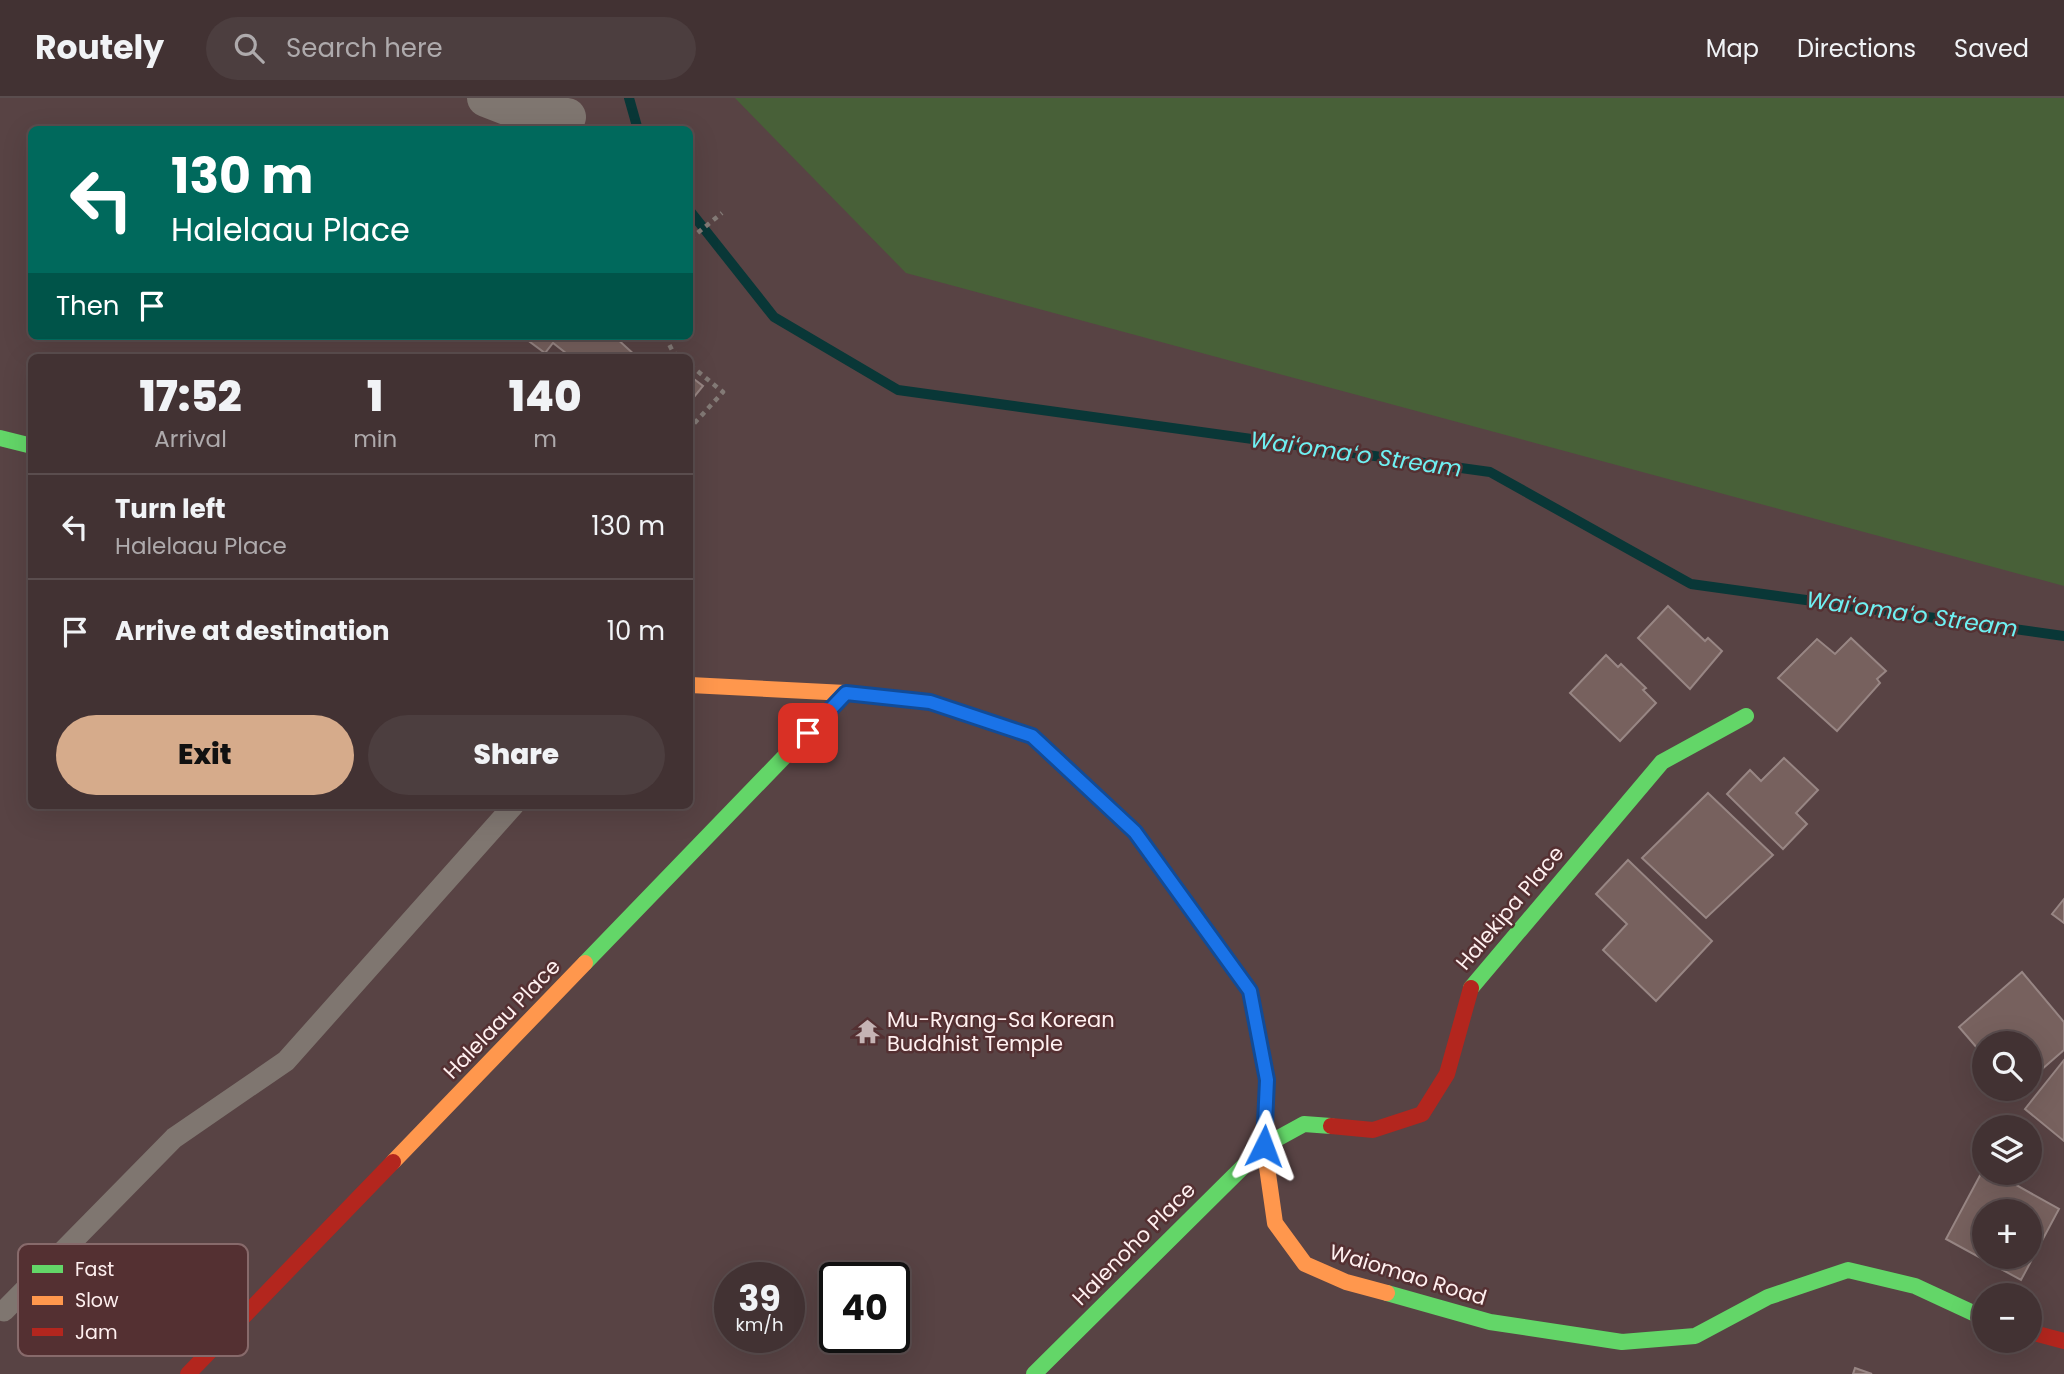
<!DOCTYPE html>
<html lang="en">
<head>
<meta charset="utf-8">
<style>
	body { margin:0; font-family:Poppins,sans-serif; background:#4c3e3f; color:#f1f3f6; height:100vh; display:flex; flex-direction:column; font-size:26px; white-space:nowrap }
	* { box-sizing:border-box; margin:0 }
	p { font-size:23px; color:#aeaaac }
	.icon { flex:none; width:38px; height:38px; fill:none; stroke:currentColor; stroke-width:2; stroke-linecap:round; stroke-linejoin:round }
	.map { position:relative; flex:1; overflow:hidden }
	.side { position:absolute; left:28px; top:256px; width:665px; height:455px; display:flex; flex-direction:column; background:#423233; border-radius:10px; box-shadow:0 7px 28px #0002,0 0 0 2px #5a4d4e }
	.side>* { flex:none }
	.hud { position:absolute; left:28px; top:28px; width:665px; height:214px; border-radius:10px; box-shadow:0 7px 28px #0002,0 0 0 2px #5a4d4e; background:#00695c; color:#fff; overflow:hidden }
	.fabs { position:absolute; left:1972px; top:933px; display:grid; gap:14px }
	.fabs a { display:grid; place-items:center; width:70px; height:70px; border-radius:50%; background:#423233; box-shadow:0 7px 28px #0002,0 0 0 2px #5a4d4e; font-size:35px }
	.speed { position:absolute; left:714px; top:1164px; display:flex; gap:14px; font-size:35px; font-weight:700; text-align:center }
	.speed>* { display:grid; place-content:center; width:91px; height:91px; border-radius:50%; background:#423233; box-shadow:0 7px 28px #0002,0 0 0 2px #5a4d4e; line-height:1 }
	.speed small { font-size:18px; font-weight:400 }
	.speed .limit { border:4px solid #111; border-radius:10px; background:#fff; color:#111 }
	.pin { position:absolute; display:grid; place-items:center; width:60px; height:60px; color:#fff; margin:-30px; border-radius:14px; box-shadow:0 4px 10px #0006 }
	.me { position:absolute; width:77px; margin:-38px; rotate:3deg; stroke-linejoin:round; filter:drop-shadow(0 0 5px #0008) }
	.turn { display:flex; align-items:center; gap:24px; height:147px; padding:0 28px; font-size:32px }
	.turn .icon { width:91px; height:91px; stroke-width:2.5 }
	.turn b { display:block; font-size:49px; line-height:60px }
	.then { display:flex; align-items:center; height:66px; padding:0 28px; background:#0003; gap:14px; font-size:26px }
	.eta { display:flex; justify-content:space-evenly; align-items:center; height:119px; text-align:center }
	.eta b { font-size:42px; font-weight:800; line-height:49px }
	.button { display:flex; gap:14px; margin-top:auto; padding:14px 28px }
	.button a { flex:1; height:80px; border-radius:42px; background:#d6ab8b; color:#111; font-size:28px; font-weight:800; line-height:80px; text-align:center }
	.button a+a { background:#4c3e3f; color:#f1f3f6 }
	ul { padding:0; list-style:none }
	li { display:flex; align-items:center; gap:21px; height:105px; padding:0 28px; border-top:2px solid #5a4d4e }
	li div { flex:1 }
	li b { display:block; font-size:26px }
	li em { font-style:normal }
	header { display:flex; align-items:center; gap:42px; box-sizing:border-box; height:98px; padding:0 35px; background:#423233; border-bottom:2px solid #5a4d4e }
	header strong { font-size:33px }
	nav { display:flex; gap:38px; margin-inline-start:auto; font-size:24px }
	.search { width:490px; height:63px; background:#4c3e3f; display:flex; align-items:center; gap:18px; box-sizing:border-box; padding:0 24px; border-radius:38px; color:#aeaaac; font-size:26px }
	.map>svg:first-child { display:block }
</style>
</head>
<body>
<header>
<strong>Routely</strong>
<div class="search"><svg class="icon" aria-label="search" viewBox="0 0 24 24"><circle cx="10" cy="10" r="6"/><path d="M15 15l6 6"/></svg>Search here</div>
<nav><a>Map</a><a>Directions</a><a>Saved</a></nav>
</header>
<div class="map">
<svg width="2064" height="1276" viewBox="0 0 2064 1276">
	<rect width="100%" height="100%" fill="#584344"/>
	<path fill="#486038" d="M735 0H2064V488L906 175Z"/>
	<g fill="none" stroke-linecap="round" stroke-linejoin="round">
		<path stroke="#093737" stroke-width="10" d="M629 0 638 32
			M690 113 774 219 898 292 1490 374 1691 486 2064 538"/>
	</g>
	<path fill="#77615e" stroke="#988684" stroke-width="2" fill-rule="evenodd" d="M522 238H614L637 259H571L553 245 545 255Z
		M690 278 703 288 690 304Z
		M1668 508 1705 543 1708 540 1722 553 1690 591 1638 540Z
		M1851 540 1886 573 1877 581 1880 585 1837 633 1778 580 1817 541 1835 556Z
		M1606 557 1618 569 1621 566 1646 590 1643 592 1656 605 1620 643 1570 595Z
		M1784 660 1818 692 1796 715 1807 726 1783 751 1727 696 1750 672 1761 683Z
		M1708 695 1773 757 1706 820 1642 760Z
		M1628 762 1712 843 1656 903 1603 852 1627 826 1596 796Z
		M2064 801V825L2052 816Z
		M2022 874 2064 924V952L2041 972 2030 959V945H1984V958L1959 929Z
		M2064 962V1043L2025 1011Z
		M1984 1070V1074H1993L2059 1111 2021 1182 1946 1141ZM1984 1113H2030V1158H1984Z
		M1855 1270 1872 1276H1853Z"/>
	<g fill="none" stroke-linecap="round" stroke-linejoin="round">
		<path stroke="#837a76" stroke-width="4.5" stroke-dasharray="5 5" stroke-linecap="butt" d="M690 141 722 115
			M665 238 673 254 679 259
			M690 267 723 294 690 330"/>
		<path stroke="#7f7670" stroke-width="21" d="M4 1213 174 1040 286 963 514 707"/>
		<path stroke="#7f7670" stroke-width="38" d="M486 0 517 12 567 19"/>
		<path stroke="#63d668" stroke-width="16" d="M0 340 32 348
			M585 865 846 595
			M1471 890 1662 664 1746 618
			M1387 1195 1490 1224 1622 1244 1695 1238 1768 1199 1848 1172 1915 1188 1984 1220
			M1034 1276 1264 1048 1304 1026 1331 1028"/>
		<path stroke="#ff974d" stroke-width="16" d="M690 587 846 595 930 604 981 621
			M1267 985 1264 1048 1275 1125 1305 1166 1346 1184 1387 1195
			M393 1064 585 865"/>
		<path stroke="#b3261e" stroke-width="16" d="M981 621 1032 638 1135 734 1250 893 1267 985
			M1331 1028 1373 1032 1422 1016 1447 976 1471 890
			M2030 1234 2064 1243
			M188 1276 393 1064"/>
	</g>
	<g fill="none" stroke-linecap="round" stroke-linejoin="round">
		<defs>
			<path id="route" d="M808 635 846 595 930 604 1032 638 1135 734 1250 893 1267 982 1264 1048"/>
		</defs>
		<use href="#route" stroke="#114b97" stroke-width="18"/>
		<use href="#route" stroke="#1a73e8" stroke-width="12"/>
	</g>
	<defs>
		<symbol id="temple-bare" viewBox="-9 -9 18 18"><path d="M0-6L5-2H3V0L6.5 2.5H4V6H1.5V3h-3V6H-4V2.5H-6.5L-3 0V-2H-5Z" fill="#c5b3b4" stroke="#543032" stroke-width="2.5" paint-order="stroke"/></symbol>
	</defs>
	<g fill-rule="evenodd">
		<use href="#temple-bare" x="850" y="916" width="35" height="35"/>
	</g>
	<g text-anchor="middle" stroke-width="5" stroke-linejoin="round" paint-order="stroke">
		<g font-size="21" fill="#fff0f0" stroke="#543032">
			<text transform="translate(1510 810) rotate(-50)" y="7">Halekipa Place</text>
			<text transform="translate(502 921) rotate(-46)" y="7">Halelaau Place</text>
			<text transform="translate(1134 1146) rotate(-45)" y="7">Halenoho Place</text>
			<text transform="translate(1408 1177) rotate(17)" y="7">Waiomao Road</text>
		</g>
		<g font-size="21" fill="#fff0f0" stroke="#543032" text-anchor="start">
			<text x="887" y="929">Mu-Ryang-Sa Korean<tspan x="887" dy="24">Buddhist Temple</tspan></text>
		</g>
		<g font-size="23" font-style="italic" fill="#6ff0f2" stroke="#543032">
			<text transform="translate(1356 356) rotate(8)" y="8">Waiʻomaʻo Stream</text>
			<text transform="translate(1912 516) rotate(8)" y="8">Waiʻomaʻo Stream</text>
		</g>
	</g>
	<rect x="18" y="1146" width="230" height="112" rx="10" fill="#543032" stroke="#876a6b" stroke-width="2"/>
	<rect x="32" y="1167" width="31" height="8" fill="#63d668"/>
	<rect x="32" y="1198" width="31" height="9" fill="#ff974d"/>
	<rect x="32" y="1230" width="31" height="8" fill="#b3261e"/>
	<g font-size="19" fill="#fff0f0">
		<text x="75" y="1178">Fast</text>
		<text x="75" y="1209">Slow</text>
		<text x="75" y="1241">Jam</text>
	</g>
</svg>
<div class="fabs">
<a><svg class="icon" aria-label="search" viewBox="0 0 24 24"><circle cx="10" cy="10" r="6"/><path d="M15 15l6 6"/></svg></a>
<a><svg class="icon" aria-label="layers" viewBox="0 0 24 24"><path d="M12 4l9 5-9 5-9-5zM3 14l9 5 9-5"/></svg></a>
<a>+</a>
<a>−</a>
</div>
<div class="speed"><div>39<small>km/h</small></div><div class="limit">40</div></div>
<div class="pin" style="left:808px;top:635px;background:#d93025"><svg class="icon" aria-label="arrive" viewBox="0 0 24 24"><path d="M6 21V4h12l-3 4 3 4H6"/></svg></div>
<svg class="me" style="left:1264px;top:1048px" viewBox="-20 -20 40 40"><path d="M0-17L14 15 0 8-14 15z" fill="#1a73e8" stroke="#fff" stroke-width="4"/></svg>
<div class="hud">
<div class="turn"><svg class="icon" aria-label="left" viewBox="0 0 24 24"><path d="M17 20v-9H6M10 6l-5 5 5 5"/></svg><div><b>130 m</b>Halelaau Place</div></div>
<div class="then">Then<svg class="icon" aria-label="arrive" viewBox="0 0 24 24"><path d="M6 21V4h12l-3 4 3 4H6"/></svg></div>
</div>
<section class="side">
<div class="eta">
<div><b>17:52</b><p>Arrival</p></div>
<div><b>1</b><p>min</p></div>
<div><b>140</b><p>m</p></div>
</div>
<ul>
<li><svg class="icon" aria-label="left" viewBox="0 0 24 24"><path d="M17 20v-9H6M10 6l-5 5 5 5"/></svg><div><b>Turn left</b><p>Halelaau Place</p></div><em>130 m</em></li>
<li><svg class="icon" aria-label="arrive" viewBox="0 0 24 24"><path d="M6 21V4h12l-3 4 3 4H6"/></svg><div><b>Arrive at destination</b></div><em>10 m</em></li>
</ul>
<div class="button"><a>Exit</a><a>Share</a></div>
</section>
</div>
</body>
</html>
